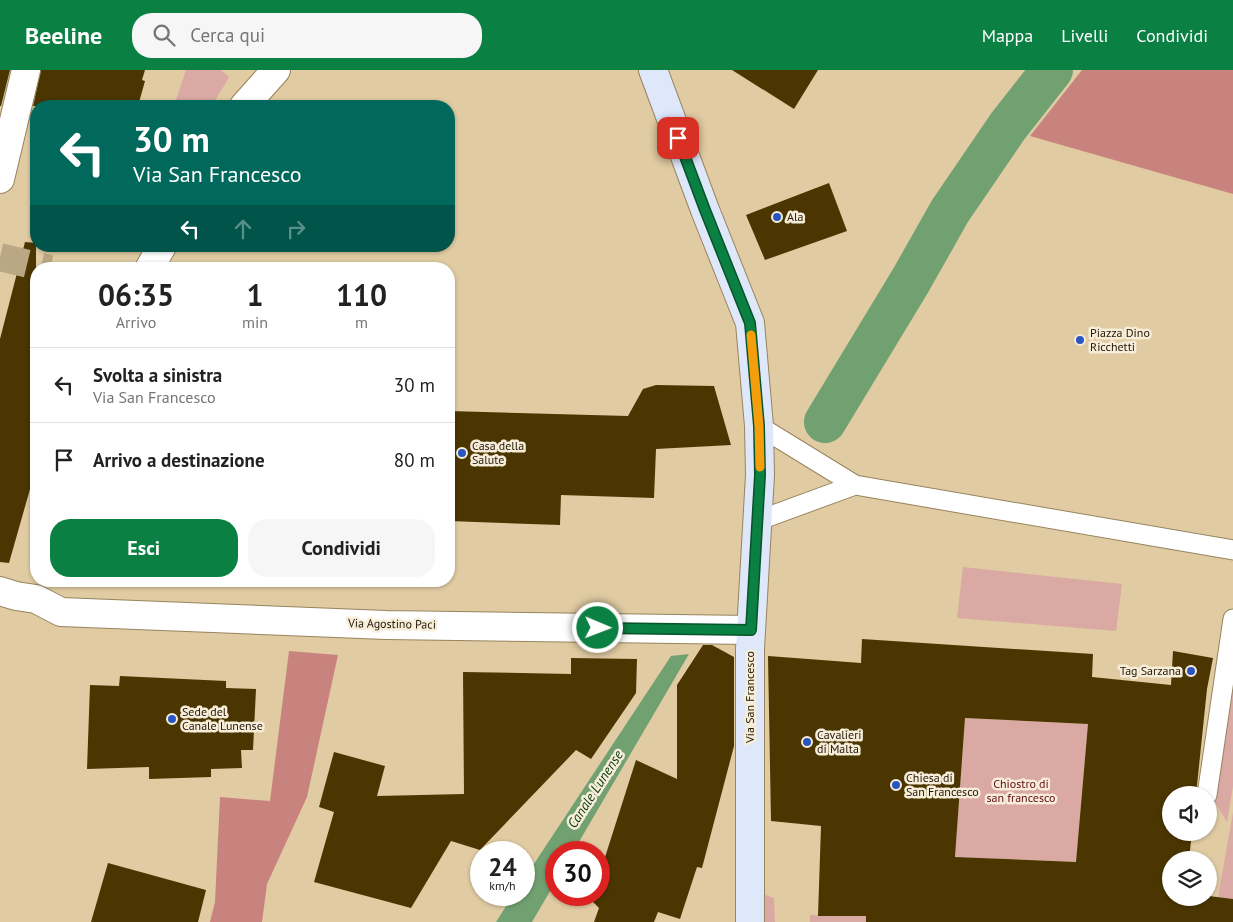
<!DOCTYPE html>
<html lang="it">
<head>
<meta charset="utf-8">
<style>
	body { margin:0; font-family:"PT Sans",sans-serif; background:#f6f6f6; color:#222; height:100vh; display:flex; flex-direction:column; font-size:19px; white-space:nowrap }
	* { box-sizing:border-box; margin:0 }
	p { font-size:16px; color:#767676 }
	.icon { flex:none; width:28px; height:28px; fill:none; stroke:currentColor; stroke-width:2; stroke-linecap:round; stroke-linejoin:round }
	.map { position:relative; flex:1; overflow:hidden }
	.sheet { position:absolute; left:30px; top:192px; width:425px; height:325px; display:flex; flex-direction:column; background:#fff; border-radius:20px; box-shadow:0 1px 4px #0004 }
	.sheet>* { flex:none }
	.guide { position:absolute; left:30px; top:30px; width:425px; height:152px; border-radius:20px; box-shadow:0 1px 4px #0004; background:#00695c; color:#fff; overflow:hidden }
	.buttons { position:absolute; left:1162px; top:716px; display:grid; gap:10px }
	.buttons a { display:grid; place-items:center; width:55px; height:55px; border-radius:50%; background:#fff; box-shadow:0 1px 4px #0004; font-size:25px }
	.speed { position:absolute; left:470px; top:771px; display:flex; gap:10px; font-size:25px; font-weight:700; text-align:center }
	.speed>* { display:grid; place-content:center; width:65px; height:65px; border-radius:50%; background:#fff; box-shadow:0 1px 4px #0004; line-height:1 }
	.speed small { font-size:12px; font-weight:400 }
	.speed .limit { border:8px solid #d22; background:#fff; color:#111 }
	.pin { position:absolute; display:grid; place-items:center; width:42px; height:42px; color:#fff; margin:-21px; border-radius:10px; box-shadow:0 2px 8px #0006 }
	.me { position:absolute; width:55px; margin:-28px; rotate:91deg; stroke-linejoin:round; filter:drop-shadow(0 0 4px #0008) }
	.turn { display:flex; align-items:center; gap:18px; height:105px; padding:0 20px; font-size:22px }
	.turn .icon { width:65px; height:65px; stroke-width:2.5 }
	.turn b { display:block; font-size:35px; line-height:42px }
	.lanes { display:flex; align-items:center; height:48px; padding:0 20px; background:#0003; justify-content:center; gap:25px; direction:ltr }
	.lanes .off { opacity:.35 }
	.eta { display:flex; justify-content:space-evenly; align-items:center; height:85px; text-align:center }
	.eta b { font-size:30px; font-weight:700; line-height:35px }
	.action { display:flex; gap:10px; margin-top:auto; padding:10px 20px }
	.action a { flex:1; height:58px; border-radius:20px; background:#0b8043; color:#fff; font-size:20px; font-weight:700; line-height:58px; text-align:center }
	.action a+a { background:#f6f6f6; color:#222 }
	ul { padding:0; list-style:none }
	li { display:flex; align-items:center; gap:15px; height:75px; padding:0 20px; border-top:1px solid #e0e0e0 }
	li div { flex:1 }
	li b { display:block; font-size:19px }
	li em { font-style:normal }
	header { display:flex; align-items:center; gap:30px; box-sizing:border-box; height:70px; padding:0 25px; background:#0b8043; color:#fff }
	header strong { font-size:24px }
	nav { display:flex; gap:28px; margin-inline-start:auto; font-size:18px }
	.search { width:350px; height:45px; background:#f6f6f6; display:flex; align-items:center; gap:12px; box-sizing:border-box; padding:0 18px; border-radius:20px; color:#767676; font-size:19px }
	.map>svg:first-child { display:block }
</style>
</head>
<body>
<header>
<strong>Beeline</strong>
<div class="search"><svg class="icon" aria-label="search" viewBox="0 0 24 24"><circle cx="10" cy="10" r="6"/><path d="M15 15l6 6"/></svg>Cerca qui</div>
<nav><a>Mappa</a><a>Livelli</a><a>Condividi</a></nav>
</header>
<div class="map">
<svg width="1233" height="852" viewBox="0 0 1233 852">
	<rect width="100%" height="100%" fill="#e0cba2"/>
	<path fill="#daa9a4" d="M186 0H221L229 7 212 36H174Z
		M963 497 1122 514 1116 561 957 548Z
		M1233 606V716L1227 752 1214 730Z
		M965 648 1088 654 1076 792 955 787Z
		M1233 742V829L1218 827Z
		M760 823 774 828 775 852H760Z
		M810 845 866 846V852H810Z"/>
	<path fill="#c9837e" d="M1082 0H1233V124L1030 66Z
		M289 581 338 585 307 727 267 814 262 852H210L215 832 220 727 270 731Z"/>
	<path fill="#72a171" d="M689 584 573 782H556V811L532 852H496L513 825H524V809L671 586Z"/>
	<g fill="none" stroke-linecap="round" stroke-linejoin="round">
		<path stroke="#72a171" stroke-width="42" d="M825 352 911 210 950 141 1008 56 1052 0"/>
	</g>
	<path fill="#4b3602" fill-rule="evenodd" d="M0 0H10L1 36H0Z
		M41 0H145L142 10 145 11 138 36H33Z
		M732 0H818L794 39Z
		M829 113 847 161 765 190 746 145Z
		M25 172 36 173V398L9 493 0 492V269Z
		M656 315 714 316 731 375 656 379 654 428 561 425 560 455 449 451V341L628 346 643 319Z
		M862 569 1093 584 1092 607 1171 615 1173 581 1213 588 1207 619 1196 725H1171V762H1192L1189 790H1171V828H1209V826L1233 829V852H866V846H818L821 756 771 751 768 586 861 593ZM965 648 1088 654 1076 792 955 787Z
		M703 575H712L734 587V676L702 798 697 797 680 849 658 842 654 852H594L599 838 591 830 593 825H599V806L636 690 677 709V615Z
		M571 588 637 589 636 623 591 689 576 680 480 780 451 771 411 838 314 812 334 742 319 737 334 682 385 696 377 726 464 724 463 602 571 604Z
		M120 606 226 611V618L256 619 253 680H241L242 698 211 699V707L149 709V697L87 699 90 615 119 616Z
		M108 793 206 820 198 852H91Z"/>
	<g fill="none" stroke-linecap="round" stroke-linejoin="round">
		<path stroke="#baa783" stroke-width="28" stroke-dasharray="28 14" stroke-linecap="butt" d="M0 187 50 199"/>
		<defs>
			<path id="lane" d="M759 356 855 415 1233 480
				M757 451 855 415
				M1207 725 1233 549"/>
			<path id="street" d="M244 36 276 0
				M0 109 26 0
				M149 199 162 176
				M0 521 16 526 36 529 61 542 386 555 751 560"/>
			<path id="secondary" d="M653 0 705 140 750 253 759 356 760 405 750 579V852"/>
		</defs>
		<use href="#lane" stroke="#97845d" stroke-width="21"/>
		<use href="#street" stroke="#97845d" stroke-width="30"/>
		<use href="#secondary" stroke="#97845d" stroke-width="30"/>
		<use href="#lane" stroke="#fff" stroke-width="19"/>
		<use href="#street" stroke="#fff" stroke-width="28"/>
		<use href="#secondary" stroke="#dfe8fb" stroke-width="28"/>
	</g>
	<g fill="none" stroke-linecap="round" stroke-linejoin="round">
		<defs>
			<path id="route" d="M598 558 751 560 760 405 759 356 750 253 705 140 678 68"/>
		</defs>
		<use href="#route" stroke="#07532c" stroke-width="12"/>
		<use href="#route" stroke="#0b8043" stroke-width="9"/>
		<path stroke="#f59e0b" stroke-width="9" d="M751 265 759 356 760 397"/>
	</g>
	<g fill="#2955c3" stroke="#f8edd9" stroke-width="2">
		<circle cx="777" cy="147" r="5"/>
		<circle cx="1080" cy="270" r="5"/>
		<circle cx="462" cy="383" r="5"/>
		<circle cx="1191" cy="601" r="5"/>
		<circle cx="172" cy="649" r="5"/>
		<circle cx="807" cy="672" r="5"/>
		<circle cx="896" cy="715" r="5"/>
	</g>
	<g text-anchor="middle" stroke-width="5" stroke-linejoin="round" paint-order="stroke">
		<g font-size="12" fill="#201808" stroke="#f8edd9" text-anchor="start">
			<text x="787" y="151">Ala</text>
			<text x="1090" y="267">Piazza Dino<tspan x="1090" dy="14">Ricchetti</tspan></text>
			<text x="472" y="380">Casa della<tspan x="472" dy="14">Salute</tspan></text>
			<text x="1181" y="605" text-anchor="end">Tag Sarzana</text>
			<text x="182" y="646">Sede del<tspan x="182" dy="14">Canale Lunense</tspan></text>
			<text x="817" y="669">Cavalieri<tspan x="817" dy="14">di Malta</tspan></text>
			<text x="906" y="712">Chiesa di<tspan x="906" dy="14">San Francesco</tspan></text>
		</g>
		<g font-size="12" fill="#201808" stroke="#f8edd9">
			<text transform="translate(392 554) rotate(1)" y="4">Via Agostino Paci</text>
			<text transform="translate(750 627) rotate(-90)" y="4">Via San Francesco</text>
		</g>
		<g font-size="12" fill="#610b11" stroke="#f8edd9">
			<text x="1021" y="718">Chiostro di<tspan x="1021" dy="14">san francesco</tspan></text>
		</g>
		<g font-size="14" font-style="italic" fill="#053b0b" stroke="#f8edd9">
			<text transform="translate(595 719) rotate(-57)" y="5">Canale Lunense</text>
		</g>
	</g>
</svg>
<div class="buttons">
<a><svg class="icon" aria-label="sound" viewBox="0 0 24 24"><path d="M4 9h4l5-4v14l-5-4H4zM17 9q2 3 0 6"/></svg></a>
<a><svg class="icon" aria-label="layers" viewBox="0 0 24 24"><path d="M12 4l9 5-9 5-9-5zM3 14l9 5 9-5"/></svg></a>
</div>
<div class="speed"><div>24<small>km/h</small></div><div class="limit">30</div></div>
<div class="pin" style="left:678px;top:68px;background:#d93025"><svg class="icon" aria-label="arrive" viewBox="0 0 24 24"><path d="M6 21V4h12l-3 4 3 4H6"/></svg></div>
<svg class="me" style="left:598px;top:558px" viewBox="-20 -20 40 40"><circle r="17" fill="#0b8043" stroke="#fff" stroke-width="3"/><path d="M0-11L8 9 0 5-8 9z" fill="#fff"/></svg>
<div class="guide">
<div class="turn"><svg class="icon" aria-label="left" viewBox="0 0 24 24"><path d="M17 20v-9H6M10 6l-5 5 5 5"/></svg><div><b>30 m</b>Via San Francesco</div></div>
<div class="lanes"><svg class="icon" aria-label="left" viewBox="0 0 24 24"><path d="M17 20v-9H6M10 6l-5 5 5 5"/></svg><svg class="icon off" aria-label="ahead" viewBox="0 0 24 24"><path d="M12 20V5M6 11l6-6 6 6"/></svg><svg class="icon off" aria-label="right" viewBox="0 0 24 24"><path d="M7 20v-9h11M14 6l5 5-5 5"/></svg></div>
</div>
<section class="sheet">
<div class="eta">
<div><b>06:35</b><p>Arrivo</p></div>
<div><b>1</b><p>min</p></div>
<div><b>110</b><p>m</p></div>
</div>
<ul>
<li><svg class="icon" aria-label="left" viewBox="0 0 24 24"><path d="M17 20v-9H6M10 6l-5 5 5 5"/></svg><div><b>Svolta a sinistra</b><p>Via San Francesco</p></div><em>30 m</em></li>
<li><svg class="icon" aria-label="arrive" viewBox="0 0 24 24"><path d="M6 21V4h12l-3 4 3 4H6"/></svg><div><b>Arrivo a destinazione</b></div><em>80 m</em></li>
</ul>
<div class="action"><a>Esci</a><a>Condividi</a></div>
</section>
</div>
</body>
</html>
